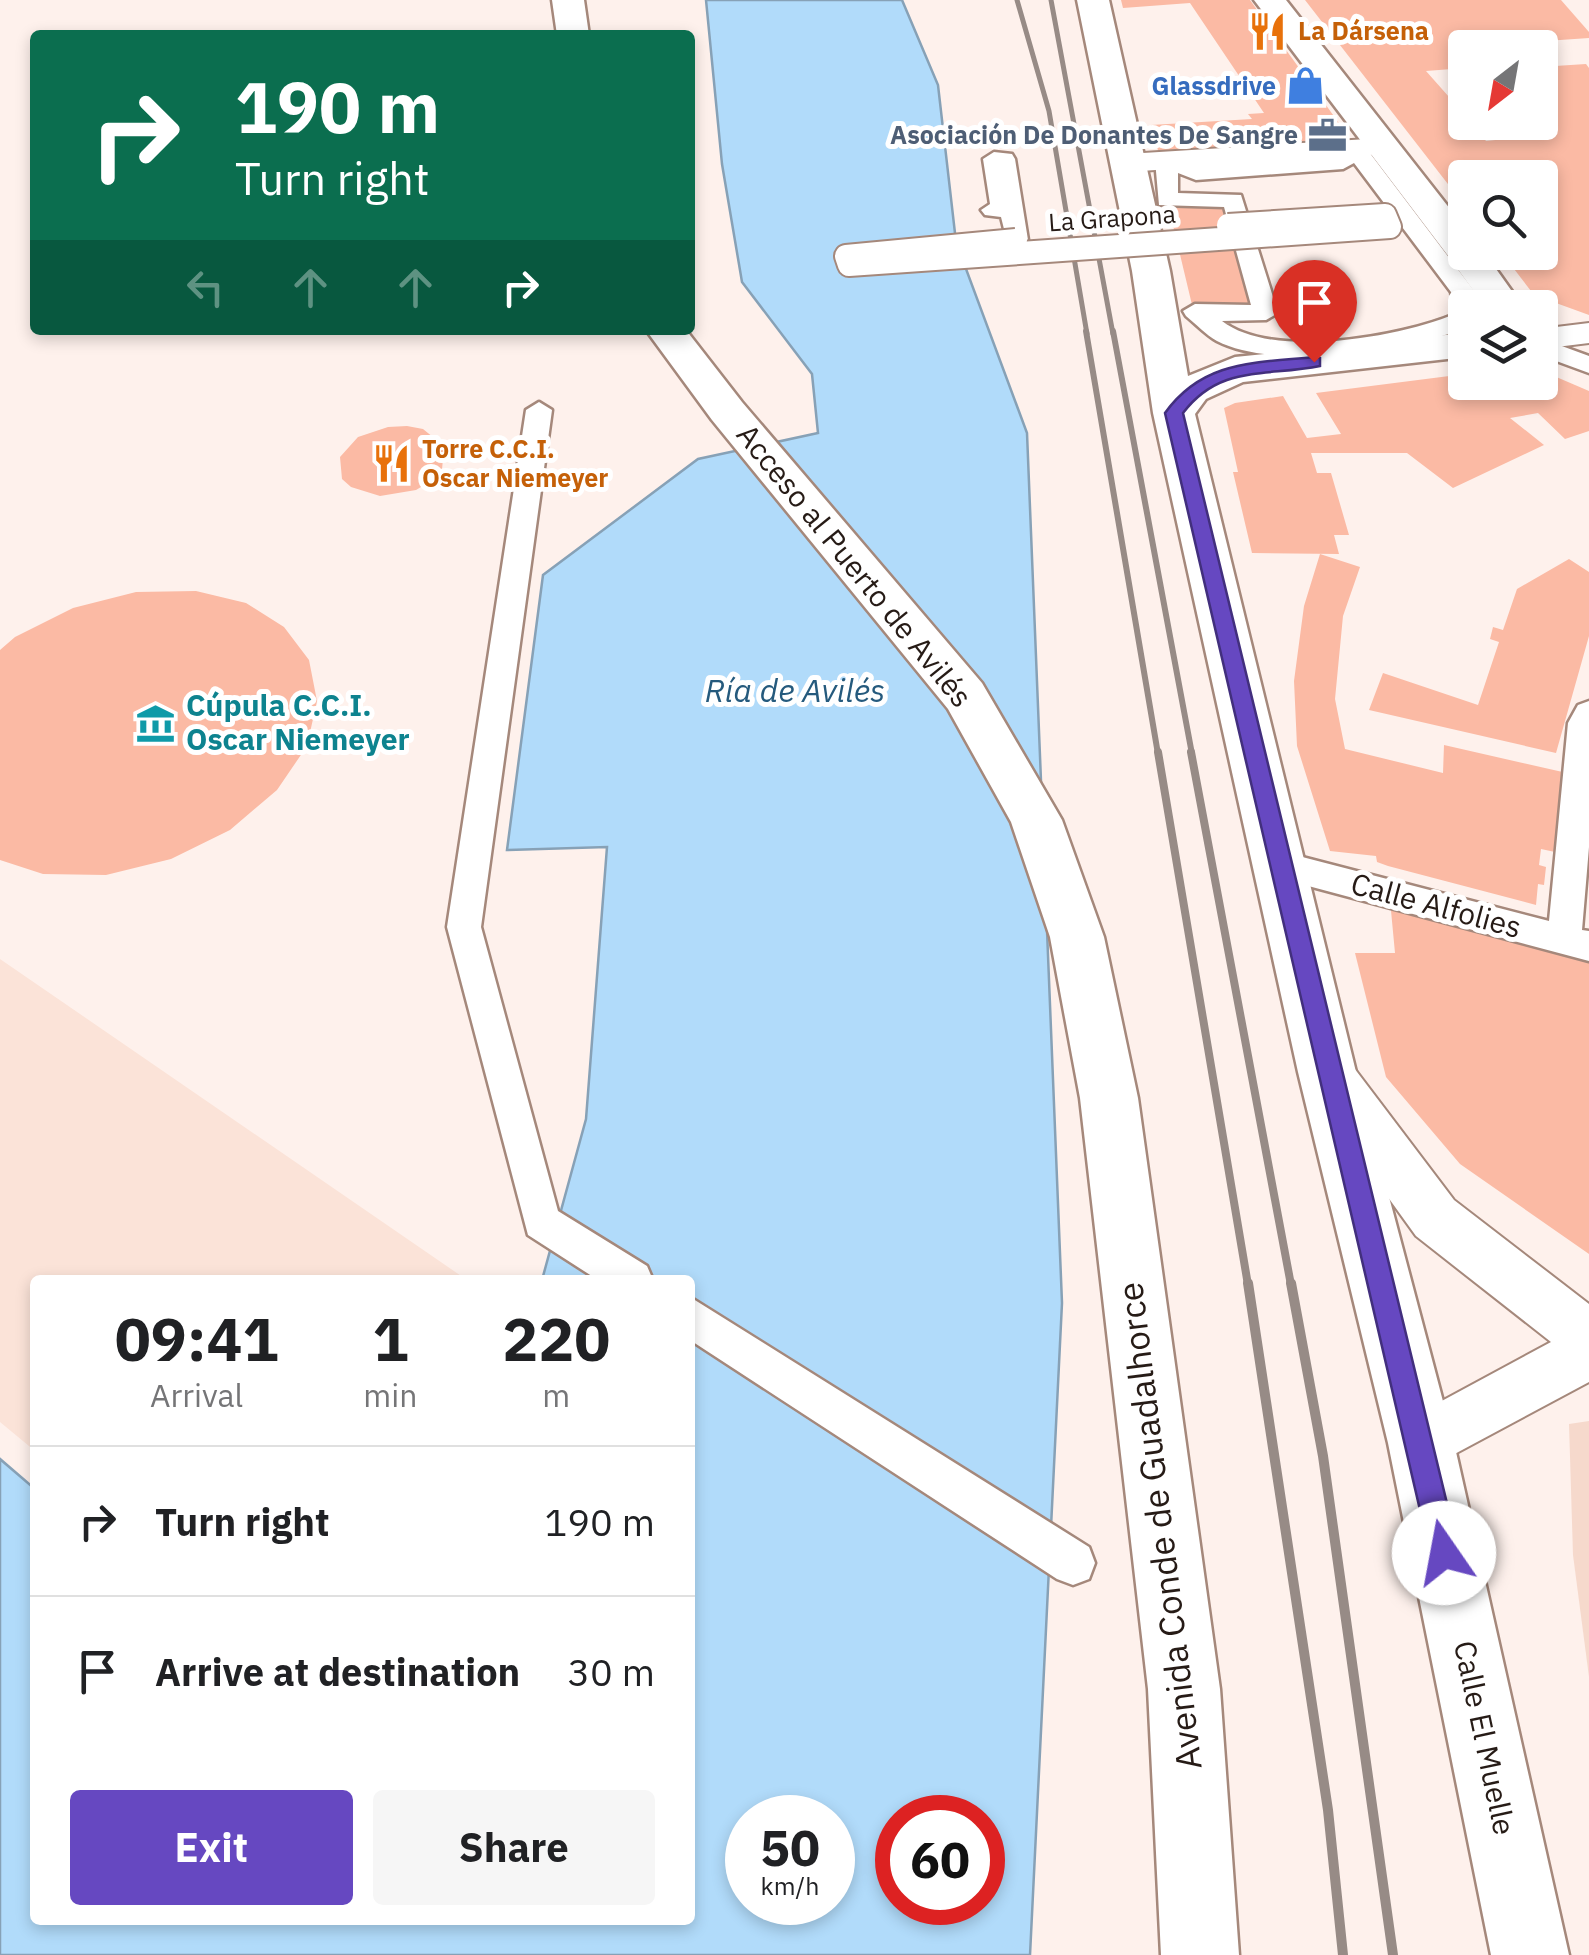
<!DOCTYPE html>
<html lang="en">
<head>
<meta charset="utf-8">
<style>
	body { margin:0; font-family:"IBM Plex Sans",sans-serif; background:#f6f6f6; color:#202124; height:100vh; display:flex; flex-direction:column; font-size:38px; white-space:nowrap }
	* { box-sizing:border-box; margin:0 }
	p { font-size:32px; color:#757577 }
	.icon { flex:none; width:55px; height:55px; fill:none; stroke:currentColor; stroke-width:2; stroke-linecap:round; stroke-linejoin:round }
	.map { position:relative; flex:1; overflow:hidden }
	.sheet { position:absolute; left:30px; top:1275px; width:665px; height:650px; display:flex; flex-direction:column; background:#fff; border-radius:10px; box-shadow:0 5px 15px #0003 }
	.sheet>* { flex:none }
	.top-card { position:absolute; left:30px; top:30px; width:665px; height:305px; border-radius:10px; box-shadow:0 5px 15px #0003; background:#0b6e4f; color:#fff; overflow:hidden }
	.needle { width:65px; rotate:211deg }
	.tools { position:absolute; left:1448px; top:30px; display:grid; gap:20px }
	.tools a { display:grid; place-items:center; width:110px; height:110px; border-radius:10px; background:#fff; box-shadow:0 5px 15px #0003; font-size:50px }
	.speed { position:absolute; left:725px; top:1795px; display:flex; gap:20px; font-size:50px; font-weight:700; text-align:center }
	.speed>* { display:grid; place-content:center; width:130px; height:130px; border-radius:50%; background:#fff; box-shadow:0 5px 15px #0003; line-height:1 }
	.speed small { font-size:25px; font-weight:400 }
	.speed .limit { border:15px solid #d22; background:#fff; color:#111 }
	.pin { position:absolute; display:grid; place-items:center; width:85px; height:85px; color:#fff; margin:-102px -42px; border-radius:50% 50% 50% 0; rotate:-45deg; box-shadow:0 0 10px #0007 }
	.pin .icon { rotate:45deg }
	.me { position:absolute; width:110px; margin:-55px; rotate:348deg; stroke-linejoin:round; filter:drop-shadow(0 0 8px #0008) }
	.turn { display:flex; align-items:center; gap:35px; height:210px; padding:0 40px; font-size:45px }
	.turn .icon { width:130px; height:130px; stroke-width:2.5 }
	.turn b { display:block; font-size:70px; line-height:85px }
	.lanes { display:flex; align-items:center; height:95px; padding:0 40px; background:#0003; justify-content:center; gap:50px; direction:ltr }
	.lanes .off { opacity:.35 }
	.eta { display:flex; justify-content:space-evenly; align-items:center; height:170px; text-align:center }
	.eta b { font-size:60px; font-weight:700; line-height:70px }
	.cta { display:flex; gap:20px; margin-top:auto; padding:20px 40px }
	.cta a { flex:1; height:115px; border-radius:10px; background:#6648c1; color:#fff; font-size:40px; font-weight:700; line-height:115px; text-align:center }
	.cta a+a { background:#f6f6f6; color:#202124 }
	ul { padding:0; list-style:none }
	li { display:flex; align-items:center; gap:30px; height:150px; padding:0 40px; border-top:2px solid #e0e0e0 }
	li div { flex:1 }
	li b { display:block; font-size:38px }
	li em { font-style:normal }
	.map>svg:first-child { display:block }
</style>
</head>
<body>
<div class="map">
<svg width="1589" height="1955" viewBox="0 0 1589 1955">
	<rect width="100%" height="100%" fill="#fef1ec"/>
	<path fill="#fbe3d8" d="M0 959 467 1280H35V1451L0 1422Z"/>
	<path fill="#f6d9cc" d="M1589 1421V1677L1573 1555 1569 1424Z"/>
	<path fill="#b1dbfa" stroke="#87a1b6" stroke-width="2.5" fill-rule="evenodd" d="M706 0H902L938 85 956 242 1027 433 1062 1303 1030 1955H0V1459L35 1489V1920H690V1280H542L586 1119 607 847 507 850 543 575 698 459 818 433 812 374 742 282 722 164ZM748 1818H832V1902H748ZM898 1818H982V1902H898Z"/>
	<path fill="#fbbaa4" d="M1121 0H1250L1349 137 1159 154 1151 125 1252 119 1248 114 1264 113 1190 3 1123 8Z
		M1305 0H1561L1589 32V38L1474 46 1465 48V68L1426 71 1465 115V122H1471L1486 141 1542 135 1532 122H1540V67L1586 64 1589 68V315L1534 295 1501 252H1540V178H1465V206Z
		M1167 200H1233L1263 309H1193Z
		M1540 370 1589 391V431L1565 439 1538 413 1510 418 1544 445 1453 488 1407 453H1311L1317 473H1331L1349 535H1334L1339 554 1252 553 1233 472H1238L1224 408 1235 403 1283 396 1307 438 1341 434 1316 393 1465 374V382H1540Z
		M407 426 423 429 444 446 442 470 431 481 416 490 380 496 351 487 342 479 340 457 358 437 388 427Z
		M1320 554 1360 567 1343 616 1335 699 1345 749 1443 773 1444 745 1567 773 1569 855 1541 849 1539 865 1546 867 1544 885 1538 884 1536 905 1388 866 1377 862 1376 856 1330 851 1297 746 1294 681 1304 606Z
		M1569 559 1589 572V636L1556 753 1369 710 1383 673 1478 705 1499 642 1490 639 1493 627 1503 630 1517 589Z
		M196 591 246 603 284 627 309 660 317 701 307 746 277 790 230 830 171 859 106 875 43 874 0 860V650L15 637 73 608 136 592Z
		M1390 900 1589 958V1254L1460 1164 1386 1077 1355 953H1395Z"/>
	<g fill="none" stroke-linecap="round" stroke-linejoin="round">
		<defs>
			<path id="pedestrian" d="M1355 142 1363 144 1475 292 1477 308H1465V328C1406 352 1276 371 1217 341 1206 335 1196 324 1186 316L1183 311 1195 304 1251 305 1224 207 1159 205 1155 160 1158 155H1174L1199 166 1337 156 1347 144ZM1354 163 1451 292 1455 314C1400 337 1272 360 1222 321L1266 320 1278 313 1241 195 1178 193V173L1196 180 1343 169Z
				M994 152 1012 154 1015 159 1028 240 1024 245H1008L1001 217 985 215 981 210 990 204 983 159Z
				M1540 338 1589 356V373L1540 355Z
				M539 402 552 410 481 927 558 1211 647 1266 653 1280H598L528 1235 447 927 526 410Z
				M1589 701V847L1582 930 1589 931V961L1271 876 1266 866 1271 856 1283 852 1549 921 1568 723 1578 705Z
				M690 1297 1089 1547 1095 1563 1089 1579 1073 1585 1057 1579 690 1340Z"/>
			<path id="minor" d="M1384 138 1395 141 1399 147 1395 153 1127 172 1116 169 1112 163 1116 157 1127 154Z
				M1589 323V343L1540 349V329Z
				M1333 1058 1351 1064 1454 1200 1589 1304V1382L1421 1472 1401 1463 1392 1443 1401 1423 1551 1342 1416 1236 1315 1096 1308 1080 1315 1064Z"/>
			<path id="primary" d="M1077 0H1109L1170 271 1188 376 1235 357 1465 333V357L1243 382 1206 399 1195 414 1356 1072 1454 1443 1569 1955H1491L1388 1443 1298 1072 1153 413 1132 271Z
				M1254 0H1286L1465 228V252H1484L1516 297 1519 308H1481L1478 297 1449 257Z"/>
			<path id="trunk" d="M552 0H584L589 35H557Z
				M646 330H686L742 402 982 683 1062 820 1104 937 1138 1098 1220 1689 1239 1955H1161L1148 1689 1080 1098 1050 937 1011 822 948 709 712 420Z"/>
		</defs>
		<use href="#pedestrian" stroke="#a5887b" stroke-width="5"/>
		<use href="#minor" stroke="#a5887b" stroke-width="4"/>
		<use href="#primary" stroke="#a5887b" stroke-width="5"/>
		<use href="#trunk" stroke="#a5887b" stroke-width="5"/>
		<use href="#pedestrian" fill="#fff" fill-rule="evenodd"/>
		<use href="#minor" fill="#fff" fill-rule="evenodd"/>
		<use href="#primary" fill="#fff" fill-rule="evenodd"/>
		<use href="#trunk" fill="#fff" fill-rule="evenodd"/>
		<path stroke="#978b86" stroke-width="5" d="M1017 0 1049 111 1087 334
			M1051 0 1113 334"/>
		<path stroke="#978b86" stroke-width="6" d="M1086 331 1158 754
			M1113 331 1192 754"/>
		<path stroke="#978b86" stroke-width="8" d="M1158 752 1248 1285
			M1191 752 1291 1285"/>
		<path stroke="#978b86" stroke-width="10" d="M1248 1283 1328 1810 1343 1955
			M1291 1283 1323 1456 1393 1955"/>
		<defs>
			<path id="pedestrian-bridge" d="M1016 240 846 256 849 265 1390 227 1385 215 1228 225"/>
		</defs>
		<use href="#pedestrian-bridge" stroke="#a5887b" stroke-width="26" stroke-linecap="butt"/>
		<use href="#pedestrian-bridge" stroke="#fff" stroke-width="22"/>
	</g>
	<path fill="#6648c1" stroke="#422f7d" stroke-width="2.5" d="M1314 357 1320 358V366C1266 377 1220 364 1183 413L1459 1553 1455 1563 1444 1567 1434 1563 1430 1553 1165 413C1203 360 1255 363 1314 357Z"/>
	<defs>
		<symbol id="restaurant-bare" viewBox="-9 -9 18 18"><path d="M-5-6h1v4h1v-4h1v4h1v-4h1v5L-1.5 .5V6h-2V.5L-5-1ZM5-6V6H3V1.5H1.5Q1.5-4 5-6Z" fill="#e8710a" stroke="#fff" stroke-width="2.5" paint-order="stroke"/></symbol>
		<symbol id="shop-bare" viewBox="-9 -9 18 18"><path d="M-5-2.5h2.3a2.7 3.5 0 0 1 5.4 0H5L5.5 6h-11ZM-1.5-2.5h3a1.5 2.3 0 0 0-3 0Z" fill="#3f7fe0" stroke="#fff" stroke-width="2.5" paint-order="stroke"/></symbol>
		<symbol id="office-bare" viewBox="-9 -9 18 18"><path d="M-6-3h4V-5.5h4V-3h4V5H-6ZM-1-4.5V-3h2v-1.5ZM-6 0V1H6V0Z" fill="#5c6f8a" stroke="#fff" stroke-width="2.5" paint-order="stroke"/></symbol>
		<symbol id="museum-bare" viewBox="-9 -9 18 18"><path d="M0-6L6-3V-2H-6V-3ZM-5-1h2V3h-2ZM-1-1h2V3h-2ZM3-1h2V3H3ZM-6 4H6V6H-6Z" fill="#0f9aa8" stroke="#fff" stroke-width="2.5" paint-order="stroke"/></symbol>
	</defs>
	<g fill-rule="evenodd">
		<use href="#restaurant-bare" x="1240" y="4" width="55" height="55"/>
		<use href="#shop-bare" x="1278" y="58" width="55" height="55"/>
		<use href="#office-bare" x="1300" y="108" width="55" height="55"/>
		<use href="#restaurant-bare" x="364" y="436" width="55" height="55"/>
		<use href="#museum-bare" x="128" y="696" width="55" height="55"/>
	</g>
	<g text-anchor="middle" stroke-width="10" stroke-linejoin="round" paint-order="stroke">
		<g font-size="25" font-weight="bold" fill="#c56008" stroke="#fff" text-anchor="start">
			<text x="1298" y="40">La Dársena</text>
			<text x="422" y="458">Torre C.C.I.<tspan x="422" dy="29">Oscar Niemeyer</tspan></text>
		</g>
		<g font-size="25" font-weight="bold" fill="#366cbe" stroke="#fff" text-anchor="end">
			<text x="1276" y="95">Glassdrive</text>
		</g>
		<g font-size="25" font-weight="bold" fill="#4e5e75" stroke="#fff" text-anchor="end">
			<text x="1298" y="144">Asociación De Donantes De Sangre</text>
		</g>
		<g font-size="25" fill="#261b16" stroke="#fff">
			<text transform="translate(1112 218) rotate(-4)" y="9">La Grapona</text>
		</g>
		<g font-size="30" fill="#261b16" stroke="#fff">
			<text transform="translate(854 566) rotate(51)" y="10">Acceso al Puerto de Avilés</text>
			<text transform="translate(1436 906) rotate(15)" y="10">Calle Alfolies</text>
			<text transform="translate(1484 1738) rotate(78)" y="10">Calle El Muelle</text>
		</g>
		<g font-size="30" font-weight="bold" fill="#0d838f" stroke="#fff" text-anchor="start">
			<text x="186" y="716">Cúpula C.C.I.<tspan x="186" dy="34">Oscar Niemeyer</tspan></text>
		</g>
		<g font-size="32" font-style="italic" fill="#255a7d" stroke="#fff">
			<text x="795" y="702">Ría de Avilés</text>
		</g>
		<g font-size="35" fill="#261b16" stroke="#fff">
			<text transform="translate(1160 1526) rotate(-97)" y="12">Avenida Conde de Guadalhorce</text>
		</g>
	</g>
</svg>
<div class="tools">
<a><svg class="needle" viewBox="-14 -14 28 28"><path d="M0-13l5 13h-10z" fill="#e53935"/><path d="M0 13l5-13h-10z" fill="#757577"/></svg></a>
<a><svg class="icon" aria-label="search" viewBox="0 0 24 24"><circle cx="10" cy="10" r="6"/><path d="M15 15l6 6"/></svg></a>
<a><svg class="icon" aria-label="layers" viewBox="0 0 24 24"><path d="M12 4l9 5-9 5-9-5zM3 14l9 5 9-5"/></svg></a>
</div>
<div class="speed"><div>50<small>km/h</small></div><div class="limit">60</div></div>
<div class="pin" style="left:1314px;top:362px;background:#d93025"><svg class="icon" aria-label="arrive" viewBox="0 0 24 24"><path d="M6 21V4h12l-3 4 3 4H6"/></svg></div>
<svg class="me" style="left:1444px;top:1553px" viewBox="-20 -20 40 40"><circle r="19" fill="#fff"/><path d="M0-13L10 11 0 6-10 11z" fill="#6648c1"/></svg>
<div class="top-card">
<div class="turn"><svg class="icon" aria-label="right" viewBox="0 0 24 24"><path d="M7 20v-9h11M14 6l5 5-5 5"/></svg><div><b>190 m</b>Turn right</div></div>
<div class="lanes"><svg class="icon off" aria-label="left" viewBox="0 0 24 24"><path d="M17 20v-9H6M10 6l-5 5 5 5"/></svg><svg class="icon off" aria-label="ahead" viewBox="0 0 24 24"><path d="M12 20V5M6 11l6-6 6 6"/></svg><svg class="icon off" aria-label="ahead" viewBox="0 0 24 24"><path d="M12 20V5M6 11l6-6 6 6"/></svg><svg class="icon" aria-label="right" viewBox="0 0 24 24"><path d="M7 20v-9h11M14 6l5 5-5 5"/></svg></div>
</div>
<section class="sheet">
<div class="eta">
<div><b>09:41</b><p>Arrival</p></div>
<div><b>1</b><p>min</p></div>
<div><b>220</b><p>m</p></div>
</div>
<ul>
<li><svg class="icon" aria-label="right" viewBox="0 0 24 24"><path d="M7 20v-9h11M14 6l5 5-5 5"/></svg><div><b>Turn right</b></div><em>190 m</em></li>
<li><svg class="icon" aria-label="arrive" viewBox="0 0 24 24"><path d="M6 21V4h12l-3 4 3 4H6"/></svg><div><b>Arrive at destination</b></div><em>30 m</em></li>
</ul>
<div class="cta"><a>Exit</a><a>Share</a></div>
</section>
</div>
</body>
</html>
